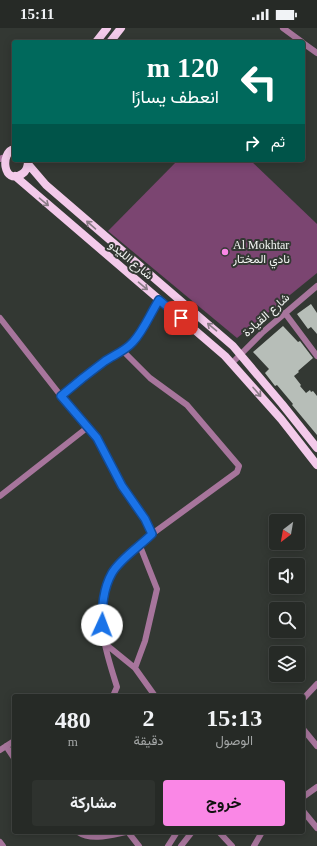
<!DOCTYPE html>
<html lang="ar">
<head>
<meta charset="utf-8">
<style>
	body { margin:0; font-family:"Times New Roman",Vazirmatn,serif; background:#2e322e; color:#f1f3f6; direction:rtl; height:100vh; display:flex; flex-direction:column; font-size:15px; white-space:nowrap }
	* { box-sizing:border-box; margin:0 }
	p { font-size:13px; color:#a4a7a7 }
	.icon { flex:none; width:22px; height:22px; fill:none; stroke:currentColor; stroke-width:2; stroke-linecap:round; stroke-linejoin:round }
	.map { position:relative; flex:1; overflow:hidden; direction:ltr }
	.drawer { position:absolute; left:12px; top:666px; width:293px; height:140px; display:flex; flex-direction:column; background:#262a26; border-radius:4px; box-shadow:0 2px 10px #0003,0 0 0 1px #424643; direction:rtl }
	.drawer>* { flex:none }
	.banner { position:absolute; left:12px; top:12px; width:293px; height:122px; border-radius:4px; box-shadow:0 2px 10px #0003,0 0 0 1px #424643; direction:rtl; background:#00695c; color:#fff; overflow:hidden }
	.needle { width:26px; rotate:211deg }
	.tools { position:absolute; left:269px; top:486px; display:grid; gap:8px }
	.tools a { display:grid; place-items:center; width:36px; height:36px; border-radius:4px; background:#262a26; box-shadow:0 2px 10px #0003,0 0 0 1px #424643; font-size:20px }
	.pin { position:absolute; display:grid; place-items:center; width:34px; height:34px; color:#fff; margin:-17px; border-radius:8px; box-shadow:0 2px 6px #0006 }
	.me { position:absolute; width:44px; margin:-22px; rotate:2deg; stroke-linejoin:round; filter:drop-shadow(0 0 3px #0008) }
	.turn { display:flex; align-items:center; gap:14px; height:84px; padding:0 20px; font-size:18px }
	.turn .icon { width:52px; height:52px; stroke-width:2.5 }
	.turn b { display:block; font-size:28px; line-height:34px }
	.then { display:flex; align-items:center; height:38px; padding:0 20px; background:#0003; gap:8px; font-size:15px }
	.eta { display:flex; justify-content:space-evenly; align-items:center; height:68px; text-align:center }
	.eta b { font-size:24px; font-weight:700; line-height:28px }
	.action { display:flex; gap:8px; margin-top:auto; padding:8px 20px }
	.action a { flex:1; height:46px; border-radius:4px; background:#fa87e6; color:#111; font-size:16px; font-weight:700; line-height:46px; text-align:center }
	.action a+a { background:#2e322e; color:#f1f3f6 }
	.status { display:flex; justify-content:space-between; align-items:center; height:28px; padding:0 20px; background:#262a26; direction:ltr }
	.status svg { height:11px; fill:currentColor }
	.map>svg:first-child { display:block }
</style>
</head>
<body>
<div class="status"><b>15:11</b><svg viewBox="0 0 49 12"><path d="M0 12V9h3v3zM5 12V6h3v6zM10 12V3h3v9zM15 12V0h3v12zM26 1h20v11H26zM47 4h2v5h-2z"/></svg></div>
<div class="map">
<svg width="317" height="818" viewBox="0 0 317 818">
	<rect width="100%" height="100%" fill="#333833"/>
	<path fill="#7b4571" d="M178 132H250L317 196V245L237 310 108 203Z"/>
	<path fill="#b7beb8" d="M311 276 317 285V306L311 299 308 301 297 286Z
		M283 298 298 314 300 313 313 330 298 343 299 344 294 348 301 357 300 358 306 365 310 362 311 364 313 363 317 368V407L292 377 293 376 277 357 275 358 265 345 269 341 253 324Z"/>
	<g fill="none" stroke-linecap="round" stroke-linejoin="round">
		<path stroke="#a7759c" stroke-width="6" d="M283 0 302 14
			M303 15 317 25
			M0 131 2 130
			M285 285 317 328
			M0 290 61 368
			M123 323 150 350 187 377 239 438 237 444 152 506
			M232 335 263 304 317 258
			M0 468 88 399
			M103 614 135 640 155 668
			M135 640 145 613 157 561 140 518
			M113 668 117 659C107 627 98 602 104 568 105 560 108 552 112 545 120 531 140 518 152 506L145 491 122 458 97 410 61 368C74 355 90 344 105 333 114 327 125 323 133 314 144 302 151 286 159 271
			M303 671 317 656
			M303 701 317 718
			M6 718 14 730
			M0 722 14 713
			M303 769 317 759
			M303 783 317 800
			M78 804C91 813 111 807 126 804
			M128 804 139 818
			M219 804 232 818
			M0 814 3 818
			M168 818 177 804
			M181 818 192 804
			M254 818 262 804"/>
		<path stroke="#f3caea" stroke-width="8" d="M96 14 107 0
			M110 14 121 0
			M14 121C0 124 3 158 22 146 27 143 28 138 28 133
			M28 136 46 157 233 318 282 376 317 420
			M15 148 225 328 281 391 317 437"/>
	</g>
	<defs><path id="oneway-shaft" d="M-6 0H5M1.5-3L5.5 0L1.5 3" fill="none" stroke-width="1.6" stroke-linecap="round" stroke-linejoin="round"/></defs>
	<g stroke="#897a85">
		<use href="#oneway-shaft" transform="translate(44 174) rotate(40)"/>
		<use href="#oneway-shaft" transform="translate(91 197) rotate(-139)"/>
		<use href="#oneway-shaft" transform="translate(143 258) rotate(40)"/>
		<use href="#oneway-shaft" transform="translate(212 299) rotate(-140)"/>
		<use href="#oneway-shaft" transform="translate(257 364) rotate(49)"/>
	</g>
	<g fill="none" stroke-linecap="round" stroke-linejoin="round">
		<defs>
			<path id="route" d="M102 597C102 579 103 561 112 545 120 531 140 518 152 506L145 491 122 458 97 410 61 368C75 356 90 344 105 333 114 327 125 323 133 314 144 302 150 286 159 272L181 290"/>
		</defs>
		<use href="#route" stroke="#114b97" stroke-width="10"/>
		<use href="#route" stroke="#1a73e8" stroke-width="7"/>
	</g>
	<circle fill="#fa87e6" stroke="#333833" stroke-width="1.5" cx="225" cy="224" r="4"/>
	<g text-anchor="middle" stroke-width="4" stroke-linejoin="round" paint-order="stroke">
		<g font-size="12" fill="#f2f5f2" stroke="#333833" text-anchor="start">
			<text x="233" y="221">Al Mokhtar<tspan x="233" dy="14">نادي المختار</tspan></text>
		</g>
		<g font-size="12" fill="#f2f5f2" stroke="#333833">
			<text transform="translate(131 232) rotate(40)" y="4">شارع الليدو</text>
			<text transform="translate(266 287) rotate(-42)" y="4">شارع القيادة</text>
		</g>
	</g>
</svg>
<div class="tools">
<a><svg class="needle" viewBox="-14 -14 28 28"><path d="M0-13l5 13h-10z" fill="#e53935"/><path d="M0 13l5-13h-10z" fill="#a4a7a7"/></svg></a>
<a><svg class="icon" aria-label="sound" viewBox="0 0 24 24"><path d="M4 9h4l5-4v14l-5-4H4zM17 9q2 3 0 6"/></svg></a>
<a><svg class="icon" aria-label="search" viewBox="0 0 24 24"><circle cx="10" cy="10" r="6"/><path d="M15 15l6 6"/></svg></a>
<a><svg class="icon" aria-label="layers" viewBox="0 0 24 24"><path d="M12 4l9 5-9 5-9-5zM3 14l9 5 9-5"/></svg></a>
</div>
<div class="pin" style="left:181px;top:290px;background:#d93025"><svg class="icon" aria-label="arrive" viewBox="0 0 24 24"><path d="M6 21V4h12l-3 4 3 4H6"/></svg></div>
<svg class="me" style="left:102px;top:597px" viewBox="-20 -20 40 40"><circle r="19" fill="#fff"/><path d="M0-13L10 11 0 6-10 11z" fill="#1a73e8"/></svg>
<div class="banner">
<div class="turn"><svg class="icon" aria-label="left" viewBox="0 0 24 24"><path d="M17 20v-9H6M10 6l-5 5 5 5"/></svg><div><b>120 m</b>انعطف يسارًا</div></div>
<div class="then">ثم<svg class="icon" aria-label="right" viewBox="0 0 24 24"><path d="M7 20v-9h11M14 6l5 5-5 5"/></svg></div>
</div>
<section class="drawer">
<div class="eta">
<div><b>15:13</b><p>الوصول</p></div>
<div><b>2</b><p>دقيقة</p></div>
<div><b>480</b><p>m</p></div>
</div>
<div class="action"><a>خروج</a><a>مشاركة</a></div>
</section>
</div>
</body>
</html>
